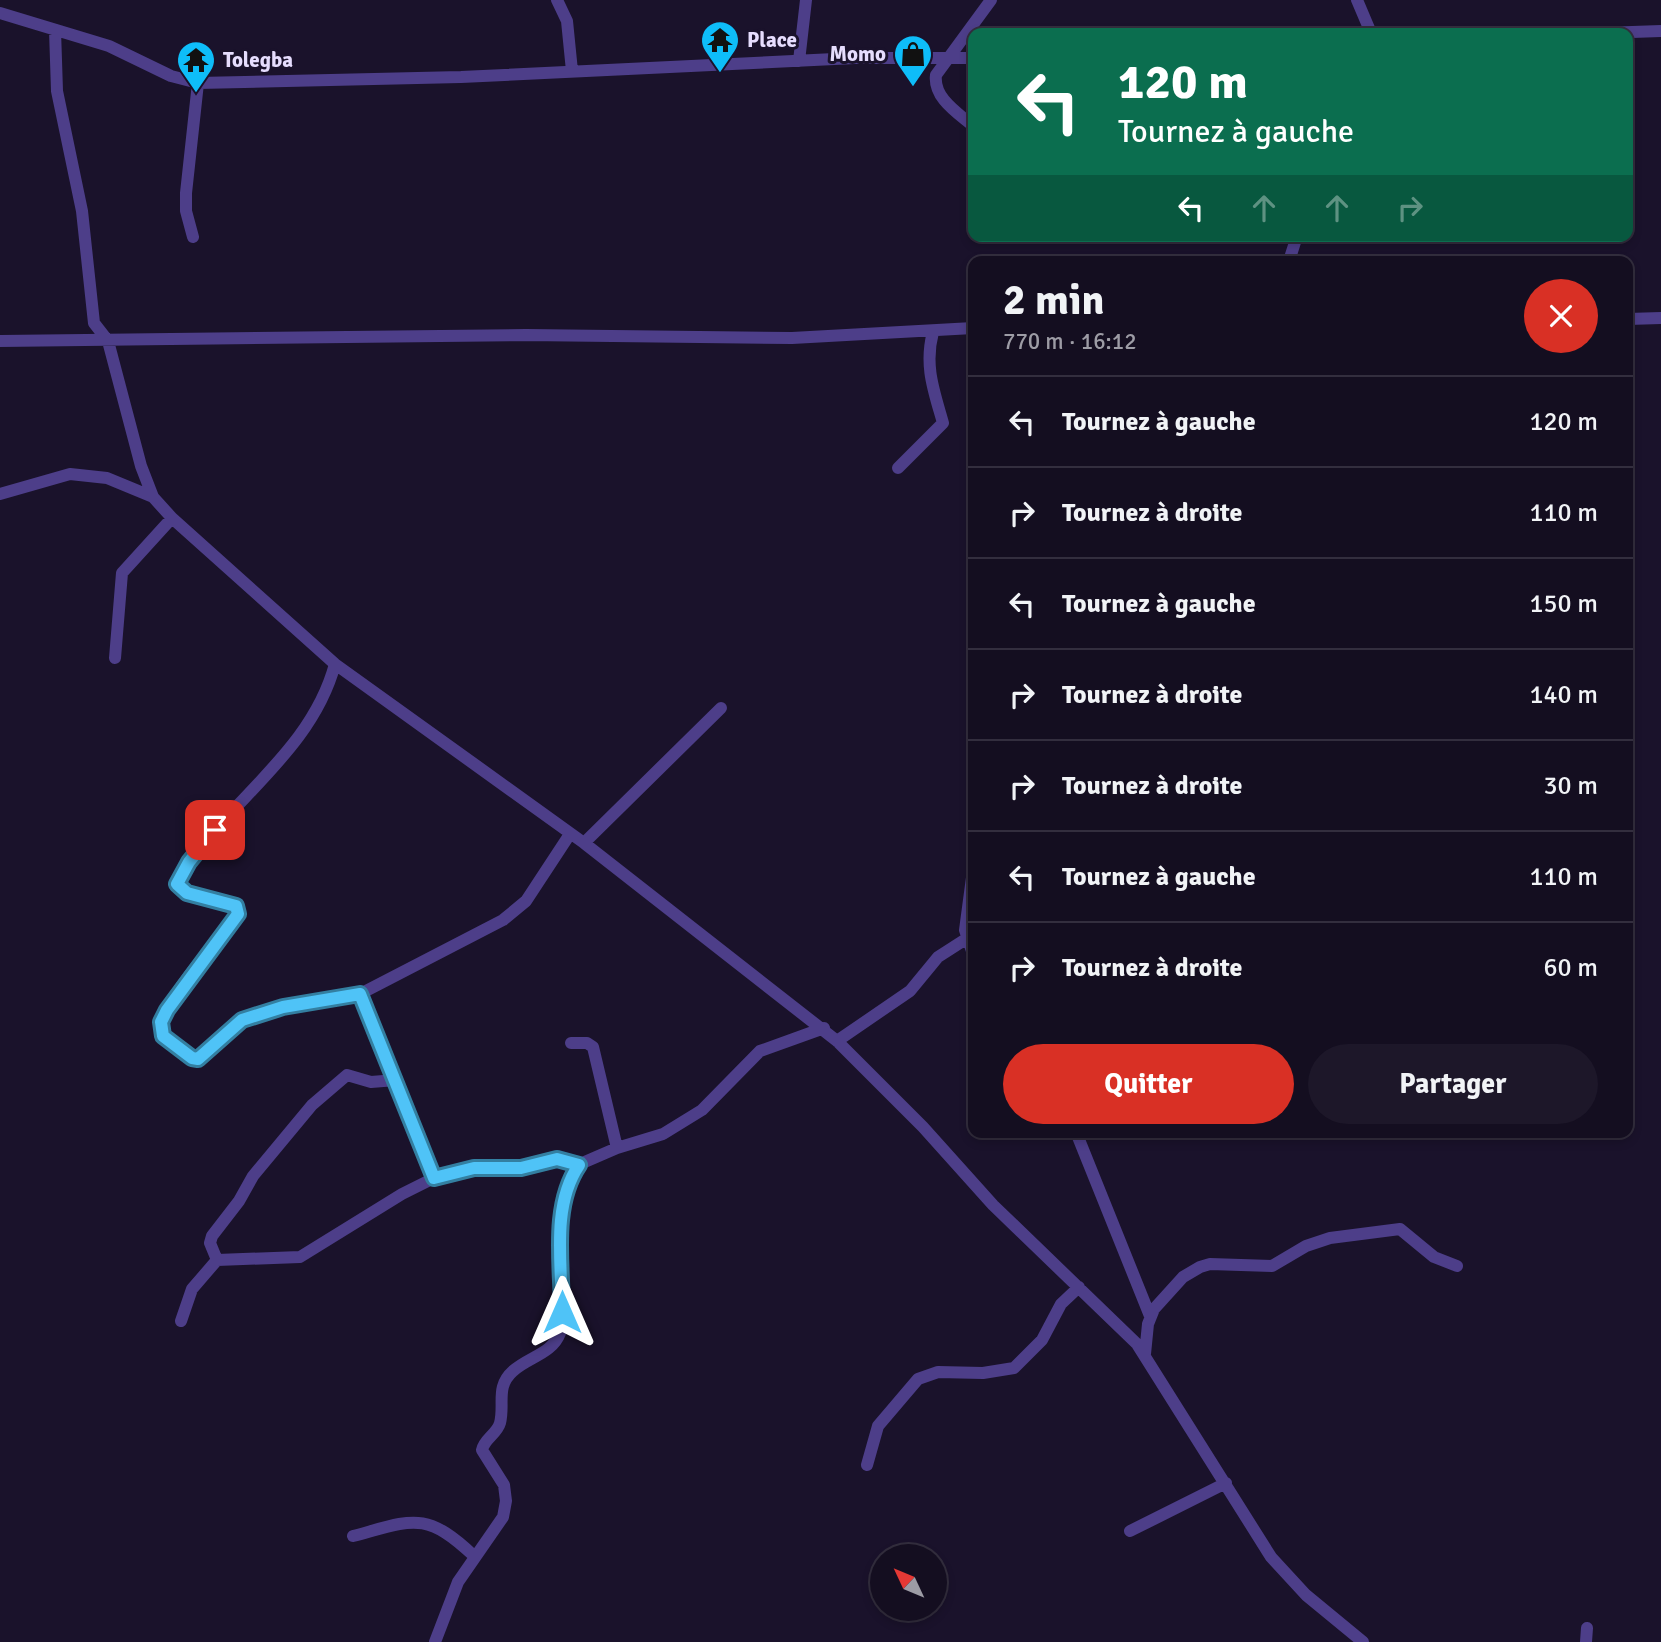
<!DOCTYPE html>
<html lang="fr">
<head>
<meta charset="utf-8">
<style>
	body { margin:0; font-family:Signika,sans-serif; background:#1d1729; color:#f1f3f6; height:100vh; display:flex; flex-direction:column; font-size:26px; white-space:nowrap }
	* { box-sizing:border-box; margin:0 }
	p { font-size:23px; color:#9d9ca5 }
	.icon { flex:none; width:38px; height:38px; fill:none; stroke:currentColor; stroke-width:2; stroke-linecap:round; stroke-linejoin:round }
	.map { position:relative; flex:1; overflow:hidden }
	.panel { position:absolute; left:968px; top:256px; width:665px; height:882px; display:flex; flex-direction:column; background:#140e20; border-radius:14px; box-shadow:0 4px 10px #0003,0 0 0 2px #332e3e }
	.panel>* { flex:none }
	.hud { position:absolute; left:968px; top:28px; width:665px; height:214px; border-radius:14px; box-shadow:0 4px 10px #0003,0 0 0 2px #332e3e; background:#0b6e4f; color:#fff; overflow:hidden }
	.needle { width:46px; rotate:314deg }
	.tools { position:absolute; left:870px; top:1544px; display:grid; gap:14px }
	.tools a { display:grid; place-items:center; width:77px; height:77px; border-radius:50%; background:#140e20; box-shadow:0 4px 10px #0003,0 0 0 2px #332e3e; font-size:35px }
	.pin { position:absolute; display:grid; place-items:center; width:60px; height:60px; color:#fff; margin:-30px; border-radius:14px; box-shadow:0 4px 10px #0006 }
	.me { position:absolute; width:77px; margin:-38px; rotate:0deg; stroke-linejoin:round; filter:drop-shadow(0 0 5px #0008) }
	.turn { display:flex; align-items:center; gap:24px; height:147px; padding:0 35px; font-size:32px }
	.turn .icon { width:91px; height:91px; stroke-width:2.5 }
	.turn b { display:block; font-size:49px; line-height:60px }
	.lanes { display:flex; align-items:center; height:66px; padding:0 35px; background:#0003; justify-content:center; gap:35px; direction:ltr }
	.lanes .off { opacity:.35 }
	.round { display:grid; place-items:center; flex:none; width:74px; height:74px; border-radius:37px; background:#1d1729 }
	.overview { display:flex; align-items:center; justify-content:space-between; height:119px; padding:0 35px }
	h1 { font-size:42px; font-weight:700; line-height:52px }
	.action { display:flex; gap:14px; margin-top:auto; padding:14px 35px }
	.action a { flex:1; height:80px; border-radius:42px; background:#d93025; color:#fff; font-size:28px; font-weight:700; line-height:80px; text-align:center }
	.action a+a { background:#1d1729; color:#f1f3f6 }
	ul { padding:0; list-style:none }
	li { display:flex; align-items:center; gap:21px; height:91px; padding:0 35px; border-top:2px solid #332e3e }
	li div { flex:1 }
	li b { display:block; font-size:26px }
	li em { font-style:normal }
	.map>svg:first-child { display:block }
</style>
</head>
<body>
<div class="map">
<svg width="1661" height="1642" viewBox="0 0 1661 1642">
	<rect width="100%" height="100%" fill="#1a122b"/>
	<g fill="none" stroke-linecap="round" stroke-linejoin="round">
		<path stroke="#4d3e89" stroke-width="12" d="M557 0 567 21 572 71
			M1357 0 1371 33
			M0 13 109 46 171 76 198 83 461 77 855 58H973
			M55 30 57 91 82 211 94 323 108 341 141 466 153 497 172 518 335 664 584 843 837 1041 923 1127 993 1205 1137 1344 1271 1557 1306 1595 1363 1642
			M1603 33 1661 31
			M799 61 806 0
			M973 126C958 113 933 98 936 75L991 0
			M193 237 186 211V193L198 83
			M1289 261 1297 236
			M1628 319 1661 318
			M0 341 526 335 792 338 973 328
			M898 468 943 423C934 391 924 366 933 332
			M0 494 70 474 107 478 153 497
			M115 658 122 573 172 518
			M335 664C311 754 224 803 178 879L177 884C193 902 224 893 239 910L235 920C216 943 154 1008 163 1036L192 1058 201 1057 239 1021 283 1007 360 994 503 920 526 901 570 834
			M584 843 721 708
			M973 870 965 930 973 954
			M360 994 434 1178
			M837 1041 910 991 938 957 966 939
			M571 1043H587L593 1047 617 1148
			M1076 1132 1150 1316
			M217 1260 210 1243 212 1236 239 1201 253 1176 312 1105 347 1075 371 1082 396 1080
			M181 1321 192 1289 217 1260 300 1257 402 1194 436 1177 474 1168H521L557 1159 579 1165
			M1145 1354 1148 1324 1154 1309 1183 1277 1200 1267 1210 1264 1272 1266 1306 1246 1330 1238 1400 1229 1434 1257 1457 1266
			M867 1465 878 1426 918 1379 938 1372 983 1373 1014 1368 1042 1340 1061 1304 1079 1287
			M1130 1531 1226 1483
			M353 1536C413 1520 425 1510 474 1556
			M435 1642 458 1582 503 1517 506 1501 504 1485 482 1450C484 1439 497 1434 500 1423 505 1404 495 1387 513 1371 528 1357 552 1354 560 1333L563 1207 570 1180 580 1164 617 1148 663 1134 702 1110 760 1051 824 1028
			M1586 1642 1587 1628"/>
	</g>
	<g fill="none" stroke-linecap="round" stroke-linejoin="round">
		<defs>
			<path id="route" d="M215 830 189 862 177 884 187 893 236 906 238 914 167 1010 161 1022 163 1036 192 1058 198 1059 242 1020 283 1007 360 994 434 1178 474 1168H521L557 1159 579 1165C551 1206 562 1265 562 1312"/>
		</defs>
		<use href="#route" stroke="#337fa1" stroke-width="18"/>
		<use href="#route" stroke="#4fc3f7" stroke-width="12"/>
	</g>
	<defs>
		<symbol id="temple-pin" viewBox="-11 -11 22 30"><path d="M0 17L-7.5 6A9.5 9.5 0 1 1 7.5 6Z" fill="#0ebdf9" stroke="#1a122b"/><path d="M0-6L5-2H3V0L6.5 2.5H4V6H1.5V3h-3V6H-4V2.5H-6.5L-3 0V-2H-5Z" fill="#111"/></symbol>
		<symbol id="shop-pin" viewBox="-11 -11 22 30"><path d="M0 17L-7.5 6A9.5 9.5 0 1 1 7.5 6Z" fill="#0ebdf9" stroke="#1a122b"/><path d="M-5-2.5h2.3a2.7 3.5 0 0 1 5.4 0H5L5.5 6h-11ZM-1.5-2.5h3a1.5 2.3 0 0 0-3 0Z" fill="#111"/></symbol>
	</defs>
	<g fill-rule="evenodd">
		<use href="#temple-pin" x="698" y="18" width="44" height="60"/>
		<use href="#shop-pin" x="891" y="32" width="44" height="60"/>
		<use href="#temple-pin" x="174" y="38" width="44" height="60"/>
	</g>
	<g text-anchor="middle" stroke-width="6" stroke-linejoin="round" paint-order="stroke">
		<g font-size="21" font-weight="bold" fill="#e6ddfe" stroke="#1a122b" text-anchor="start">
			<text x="747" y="47">Place</text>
			<text x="886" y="61" text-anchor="end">Momo</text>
			<text x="223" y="67">Tolegba</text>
		</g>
	</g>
</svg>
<div class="tools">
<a><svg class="needle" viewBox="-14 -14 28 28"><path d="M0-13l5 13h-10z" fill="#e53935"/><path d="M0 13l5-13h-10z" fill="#9d9ca5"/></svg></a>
</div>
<div class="pin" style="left:215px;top:830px;background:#d93025"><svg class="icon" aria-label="arrive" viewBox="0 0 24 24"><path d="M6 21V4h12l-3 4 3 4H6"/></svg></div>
<svg class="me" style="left:562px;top:1312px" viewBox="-20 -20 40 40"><path d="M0-17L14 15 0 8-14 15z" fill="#4fc3f7" stroke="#fff" stroke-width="4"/></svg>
<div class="hud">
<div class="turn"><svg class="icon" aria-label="left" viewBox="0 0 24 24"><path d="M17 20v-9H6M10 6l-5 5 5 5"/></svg><div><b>120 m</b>Tournez à gauche</div></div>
<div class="lanes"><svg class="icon" aria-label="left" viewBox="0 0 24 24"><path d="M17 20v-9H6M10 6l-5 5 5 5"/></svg><svg class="icon off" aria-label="ahead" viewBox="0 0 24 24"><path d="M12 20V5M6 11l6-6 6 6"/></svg><svg class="icon off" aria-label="ahead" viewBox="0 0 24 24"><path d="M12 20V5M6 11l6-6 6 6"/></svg><svg class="icon off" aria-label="right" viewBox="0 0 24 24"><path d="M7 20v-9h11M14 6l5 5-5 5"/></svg></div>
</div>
<section class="panel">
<div class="overview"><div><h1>2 min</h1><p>770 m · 16:12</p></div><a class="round" style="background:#d93025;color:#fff"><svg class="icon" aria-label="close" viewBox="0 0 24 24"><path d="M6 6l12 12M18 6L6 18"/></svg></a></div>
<ul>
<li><svg class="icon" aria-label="left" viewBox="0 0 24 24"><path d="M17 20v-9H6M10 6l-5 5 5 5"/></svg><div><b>Tournez à gauche</b></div><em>120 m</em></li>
<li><svg class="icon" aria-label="right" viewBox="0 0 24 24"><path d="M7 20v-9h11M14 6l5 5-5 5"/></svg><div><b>Tournez à droite</b></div><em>110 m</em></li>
<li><svg class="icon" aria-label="left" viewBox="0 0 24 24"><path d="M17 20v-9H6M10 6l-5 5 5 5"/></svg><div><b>Tournez à gauche</b></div><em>150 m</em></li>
<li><svg class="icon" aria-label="right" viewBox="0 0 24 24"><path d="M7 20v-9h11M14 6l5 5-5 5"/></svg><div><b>Tournez à droite</b></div><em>140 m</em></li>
<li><svg class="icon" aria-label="right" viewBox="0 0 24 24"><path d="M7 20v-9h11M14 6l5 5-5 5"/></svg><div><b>Tournez à droite</b></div><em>30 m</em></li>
<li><svg class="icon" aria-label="left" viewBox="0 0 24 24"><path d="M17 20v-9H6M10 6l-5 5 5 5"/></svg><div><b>Tournez à gauche</b></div><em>110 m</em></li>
<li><svg class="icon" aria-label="right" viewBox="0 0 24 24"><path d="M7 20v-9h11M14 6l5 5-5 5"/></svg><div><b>Tournez à droite</b></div><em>60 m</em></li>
</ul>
<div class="action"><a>Quitter</a><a>Partager</a></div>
</section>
</div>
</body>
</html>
